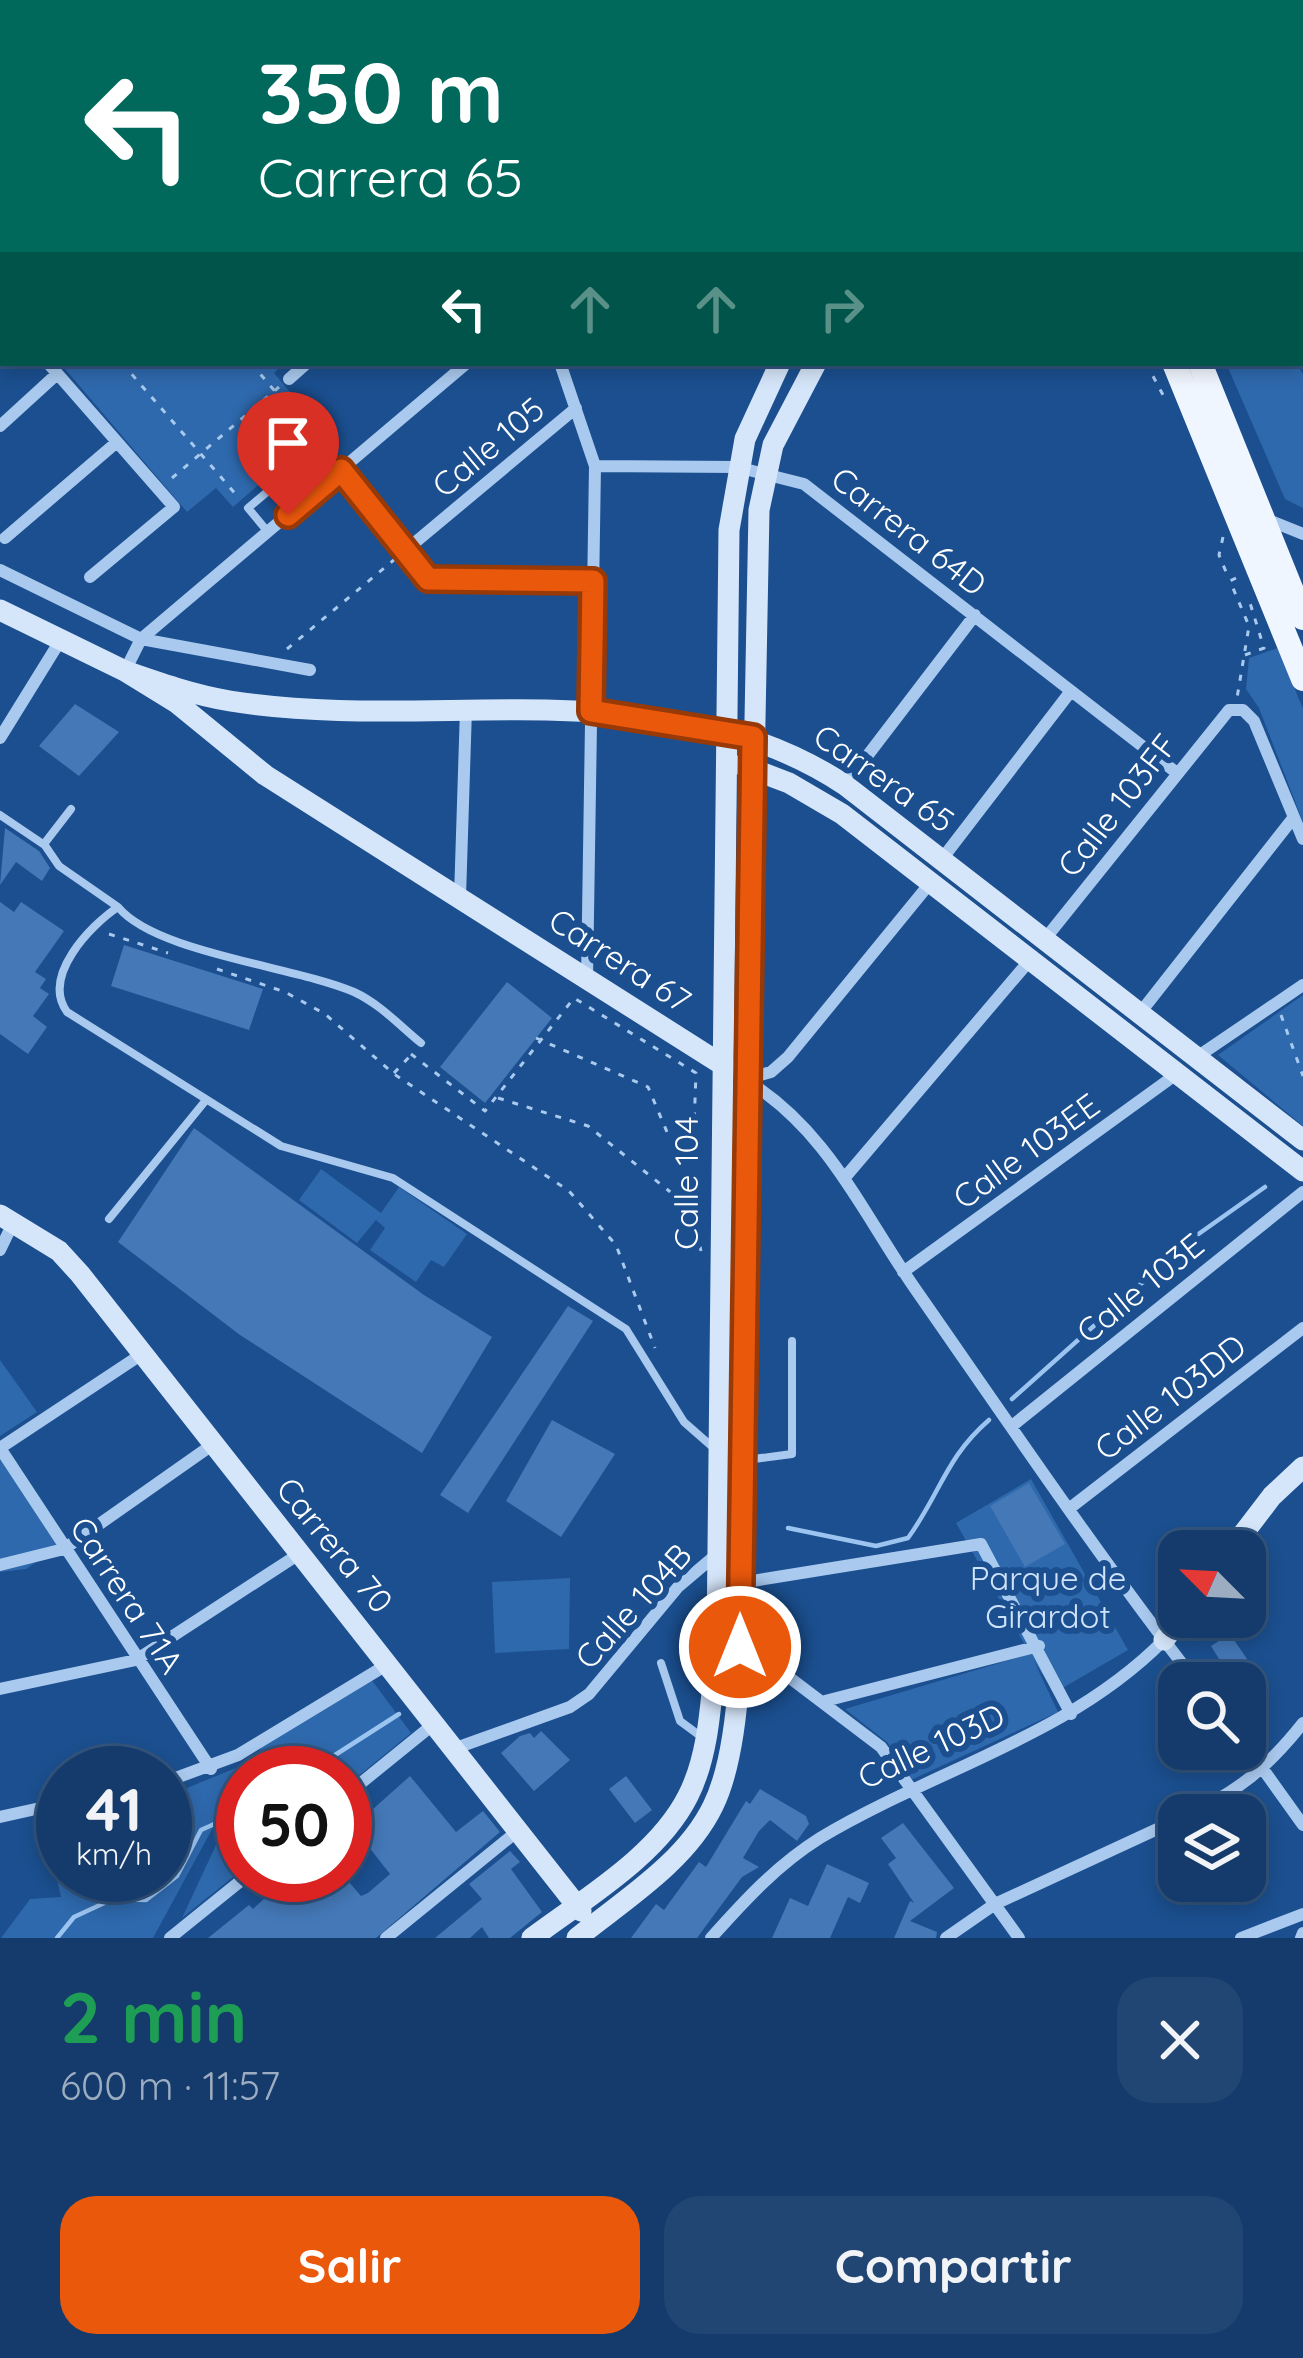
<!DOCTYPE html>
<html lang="es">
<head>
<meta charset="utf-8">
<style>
	body { margin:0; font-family:Quicksand,sans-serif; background:#214673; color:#f1f3f6; height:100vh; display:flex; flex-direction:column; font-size:45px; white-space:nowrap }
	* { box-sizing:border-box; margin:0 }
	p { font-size:39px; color:#9dadc1 }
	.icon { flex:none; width:66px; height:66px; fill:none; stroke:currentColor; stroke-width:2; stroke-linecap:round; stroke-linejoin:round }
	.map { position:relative; height:1938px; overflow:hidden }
	.details { display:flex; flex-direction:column; background:#143b6b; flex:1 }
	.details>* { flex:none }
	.top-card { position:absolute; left:0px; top:0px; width:1305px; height:366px; box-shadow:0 6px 18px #0003,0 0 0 3px #33557e; background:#00695c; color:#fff; overflow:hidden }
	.needle { width:78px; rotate:294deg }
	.fabs { position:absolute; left:1158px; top:1530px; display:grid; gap:24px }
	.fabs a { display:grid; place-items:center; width:108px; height:108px; border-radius:24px; background:#143b6b; box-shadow:0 6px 18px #0003,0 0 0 3px #33557e; font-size:60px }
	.speed { position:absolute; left:36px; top:1746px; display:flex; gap:24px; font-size:60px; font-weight:700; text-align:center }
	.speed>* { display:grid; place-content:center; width:156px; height:156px; border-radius:50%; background:#143b6b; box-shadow:0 6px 18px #0003,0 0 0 3px #33557e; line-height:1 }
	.speed small { font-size:30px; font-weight:400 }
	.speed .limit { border:18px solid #d22; background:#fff; color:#111 }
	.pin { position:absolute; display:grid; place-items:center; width:102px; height:102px; color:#fff; margin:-123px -51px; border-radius:50% 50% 50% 0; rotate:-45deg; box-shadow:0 0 12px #0007 }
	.pin .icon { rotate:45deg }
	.me { position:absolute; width:132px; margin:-66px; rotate:0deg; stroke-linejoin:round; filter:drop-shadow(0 0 9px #0008) }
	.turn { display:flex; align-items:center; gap:42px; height:252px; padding:0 60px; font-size:54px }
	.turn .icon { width:156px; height:156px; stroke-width:2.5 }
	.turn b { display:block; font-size:84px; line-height:102px }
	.lanes { display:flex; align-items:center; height:114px; padding:0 60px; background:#0003; justify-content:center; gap:60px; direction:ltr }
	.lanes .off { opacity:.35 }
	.round { display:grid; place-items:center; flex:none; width:126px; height:126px; border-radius:36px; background:#214673 }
	.summary { display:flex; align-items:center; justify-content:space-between; height:204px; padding:0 60px }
	h1 { font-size:72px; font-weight:700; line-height:90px; color:#1e9e55 }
	.cta { display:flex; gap:24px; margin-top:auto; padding:24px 60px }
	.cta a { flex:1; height:138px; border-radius:36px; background:#ea580c; color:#fff; font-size:48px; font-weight:700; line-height:138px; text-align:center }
	.cta a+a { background:#214673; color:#f1f3f6 }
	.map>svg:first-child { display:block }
</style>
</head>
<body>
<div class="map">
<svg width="1303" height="1938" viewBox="0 0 1303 1938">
	<rect width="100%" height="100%" fill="#1b4f8f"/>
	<path fill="#2e69ad" d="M60 363H284L274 373 322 430 233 507 216 488 187 512Z
		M1226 363H1296L1303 374V508L1285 499Z
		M1278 648 1303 709V822L1259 708 1246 689 1249 658Z
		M1303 995V1126L1218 1055Z
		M321 1169 381 1213 399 1187 467 1234 444 1267 431 1260 416 1282 370 1250 385 1228 376 1220 357 1243 299 1200Z
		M0 1360 37 1412 0 1436Z
		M0 1456 63 1543 26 1569 0 1572Z
		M1031 1479 1128 1650 1054 1693 1034 1661 1058 1712 911 1780 888 1743 845 1709 1030 1654 956 1523Z
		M570 1578 569 1649 495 1653 492 1582Z
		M371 1679 411 1733 345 1787V1773H249L264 1742Z
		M248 1763 153 1938H1L30 1899 61 1897 44 1823 63 1819V1875H165V1797Z
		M243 1787V1869L182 1918Z"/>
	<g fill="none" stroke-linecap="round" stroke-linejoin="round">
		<path stroke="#9cc4f0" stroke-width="4.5" d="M1012 1399 1190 1240 1265 1187
			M788 1528 876 1546 908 1538C940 1494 946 1457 989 1420
			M307 1773 399 1714
			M57 1938 74 1917 113 1899 146 1900 177 1876 201 1830 243 1811"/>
	</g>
	<path fill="#4478b7" d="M75 704 119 732 79 776 39 746Z
		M5 828 39 851 50 868 42 881 16 862 0 885Z
		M0 902 14 912 21 902 64 931 35 972 46 979 40 988 49 994 33 1016 47 1027 28 1054 0 1034Z
		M124 945 263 989 249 1030 111 986Z
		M507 982 552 1018 485 1103 440 1067Z
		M194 1128 424 1295 492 1337 422 1453 240 1335 118 1242Z
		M568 1306 593 1321 468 1513 440 1495Z
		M552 1420 615 1454 561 1537 506 1501Z
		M1029 1483 1065 1544 1025 1567 990 1506Z
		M1230 1634 1247 1659 1227 1672 1211 1646Z
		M541 1731 570 1760 534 1791 501 1753 520 1736 530 1733 534 1738Z
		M410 1776 456 1832 483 1811 500 1832 376 1938H208L249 1905 253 1909 290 1875H343L361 1896 368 1893 390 1874 368 1846 356 1856 345 1834Z
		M626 1776 652 1810 635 1823 609 1789Z
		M760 1789 806 1816 809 1824 797 1841 770 1820 759 1831 743 1858 759 1867 742 1877 697 1938H631L656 1904 664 1910 699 1862 706 1867 746 1801 750 1804Z
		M903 1823 954 1888 910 1921 937 1932 936 1938H894L910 1901 914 1903 888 1864 896 1858 881 1838Z
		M510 1851 520 1862 511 1869 542 1912 510 1938H489L482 1927 470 1938H435L482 1899 469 1884Z
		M827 1864 869 1883 860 1903 848 1897 830 1938H772L790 1898 808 1906Z"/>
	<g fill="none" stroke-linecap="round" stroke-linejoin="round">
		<path stroke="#a9c9ee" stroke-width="3" stroke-dasharray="6 9" stroke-linecap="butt" d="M129 3 134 0
			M0 16 3 15
			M122 363 239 498
			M251 363 312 435
			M1146 363 1163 395
			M172 478 279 387
			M1223 537 1219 555 1229 579
			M1236 578 1230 581 1249 626 1237 698
			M287 649 395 559
			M1245 655 1264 648 1250 603
			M109 934 168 953
			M217 969 285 992 325 1014 394 1074 569 1191 616 1245 655 1348
			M1281 1015 1303 1076
			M536 1038 648 1087 667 1132 693 1148
			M411 1054 485 1111 574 998 696 1073 691 1209 701 1251
			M394 1073 412 1054
			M498 1098 588 1126 689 1207"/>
		<path stroke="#a9c9ee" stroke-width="8" d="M53 0 54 3
			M365 0 367 3
			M406 0 409 3
			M459 0 462 3
			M826 0 829 3
			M1155 0 1158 3
			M1238 0 1241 3
			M423 3 427 0
			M484 3 487 0
			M1302 82 1303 83
			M0 169 3 166
			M1302 197 1303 198
			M268 532 248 508 322 446 341 470
			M71 809 44 844 59 866 118 907C91 925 41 976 67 1012L281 1146 393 1178 626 1329 684 1422 716 1450
			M0 815 43 844
			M118 907C156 953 293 966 354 992 380 1004 399 1025 421 1043
			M109 1219 206 1100
			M746 1460 792 1454V1341
			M661 1663 680 1721 703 1738"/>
		<path stroke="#a9c9ee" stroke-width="12" d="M276 0 278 3
			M997 0V3
			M245 3 249 0
			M0 86 3 84
			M0 209 3 207
			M0 319 3 317
			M48 363 174 507 90 577
			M560 363 595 466 587 980
			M289 379 307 363
			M0 426 57 374
			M595 466 737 467 804 484 1177 773
			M341 470 428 579 593 581
			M1266 519 1303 534
			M5 538 117 442
			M406 550 576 408
			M0 570 141 639 310 670
			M125 671 141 639 467 363
			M0 738 60 641
			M845 785 975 615
			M942 859 1071 691
			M460 897 466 709
			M1045 939 1229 710H1243L1254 721 1303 839
			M1140 1013 1294 817
			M1197 1057 1303 985
			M746 1079 771 1072 788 1057 931 882
			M746 1080C829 1131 862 1213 916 1290 1008 1422 1098 1556 1197 1683
			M847 1175 1030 960
			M0 1250 14 1221
			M903 1272 1178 1073
			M1012 1426 1303 1192
			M0 1448 211 1769
			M0 1448 142 1354
			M1070 1508 1303 1328
			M0 1565 64 1549 212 1445
			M740 1583 981 1544 1071 1714
			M737 1646 753 1650 881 1747 1019 1938
			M0 1689 136 1660 299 1554
			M825 1701 1039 1646
			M1245 1744 1303 1825
			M456 1748 570 1707 589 1694 678 1587 717 1554
			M165 1782 238 1755 388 1664
			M345 1796 435 1723
			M1187 1815C1238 1792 1269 1766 1303 1723
			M0 1817 63 1803
			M170 1938 248 1875
			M386 1938 520 1829
			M711 1938C745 1900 777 1865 820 1838 935 1769 1068 1737 1164 1640
			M946 1938 995 1904 1179 1819
			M1241 1938 1303 1914
			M1301 1938 1303 1933"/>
		<path stroke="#d6e6fa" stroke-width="21" d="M0 610 125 671 177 703 265 775 729 1069
			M125 671C159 683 194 695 230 701 433 734 663 664 845 785L1303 1140
			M742 765 789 783 842 814 1303 1171
			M0 1215 59 1251 80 1274 581 1911
			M1230 1551 1272 1496 1303 1467
			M1164 1640 1181 1617
			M532 1938C584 1899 658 1856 688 1796 711 1751 711 1692 717 1642L729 530 745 439 780 363
			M577 1938C624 1900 686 1862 713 1806 752 1727 739 1546 741 1455 745 1140 751 825 759 510L773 445 816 363"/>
		<path stroke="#f0f6ff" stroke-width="24" d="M931 0 933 3
			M962 0 964 3
			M1174 363 1303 679
			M1200 363 1303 618"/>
	</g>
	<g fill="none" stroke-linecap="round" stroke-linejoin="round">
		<defs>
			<path id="route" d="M288 515 341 470 428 579 593 581 591 711 753 737 740 1647"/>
		</defs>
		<use href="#route" stroke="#983908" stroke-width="30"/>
		<use href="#route" stroke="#ea580c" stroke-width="21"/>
	</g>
	<g text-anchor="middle" stroke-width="12" stroke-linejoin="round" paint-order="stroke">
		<g font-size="33" fill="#fff" stroke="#1b4f8f">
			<text transform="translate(488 447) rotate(-40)" y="12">Calle 105</text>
			<text transform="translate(909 531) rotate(38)" y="12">Carrera 64D</text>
			<text transform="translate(884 778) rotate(35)" y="12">Carrera 65</text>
			<text transform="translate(1117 805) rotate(-52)" y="12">Calle 103FF</text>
			<text transform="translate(620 960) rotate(33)" y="12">Carrera 67</text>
			<text transform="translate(1026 1151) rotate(-36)" y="12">Calle 103EE</text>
			<text transform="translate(686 1183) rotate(-90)" y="12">Calle 104</text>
			<text transform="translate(1140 1288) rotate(-39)" y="12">Calle 103E</text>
			<text transform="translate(1170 1397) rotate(-38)" y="12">Calle 103DD</text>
			<text transform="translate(335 1545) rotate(51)" y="12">Carrera 70</text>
			<text transform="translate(127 1595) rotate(57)" y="12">Carrera 71A</text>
			<text transform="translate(633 1606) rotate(-48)" y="12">Calle 104B</text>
			<text transform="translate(931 1746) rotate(-25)" y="12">Calle 103D</text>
		</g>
		<g font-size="33" fill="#cfe3fa" stroke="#1b4f8f">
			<text x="1048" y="1590">Parque de<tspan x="1048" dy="38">Girardot</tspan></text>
		</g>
	</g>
</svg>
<div class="fabs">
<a><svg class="needle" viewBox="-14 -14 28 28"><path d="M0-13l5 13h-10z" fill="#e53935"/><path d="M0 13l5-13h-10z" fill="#9dadc1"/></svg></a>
<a><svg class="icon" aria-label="search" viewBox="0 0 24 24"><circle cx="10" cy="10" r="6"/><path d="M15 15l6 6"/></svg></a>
<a><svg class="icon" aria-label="layers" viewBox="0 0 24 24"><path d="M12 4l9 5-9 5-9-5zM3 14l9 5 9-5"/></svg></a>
</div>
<div class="speed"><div>41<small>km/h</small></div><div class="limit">50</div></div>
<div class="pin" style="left:288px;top:515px;background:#d93025"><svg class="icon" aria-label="arrive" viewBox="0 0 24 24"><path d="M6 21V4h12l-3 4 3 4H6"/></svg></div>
<svg class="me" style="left:740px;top:1647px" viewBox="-20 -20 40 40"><circle r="17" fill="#ea580c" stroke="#fff" stroke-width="3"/><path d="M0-11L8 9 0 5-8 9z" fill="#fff"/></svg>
<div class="top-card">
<div class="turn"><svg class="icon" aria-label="left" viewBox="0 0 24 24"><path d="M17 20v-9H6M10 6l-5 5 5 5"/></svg><div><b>350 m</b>Carrera 65</div></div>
<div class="lanes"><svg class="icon" aria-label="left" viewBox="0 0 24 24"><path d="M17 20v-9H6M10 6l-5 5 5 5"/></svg><svg class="icon off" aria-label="ahead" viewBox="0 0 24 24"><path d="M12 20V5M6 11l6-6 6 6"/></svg><svg class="icon off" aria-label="ahead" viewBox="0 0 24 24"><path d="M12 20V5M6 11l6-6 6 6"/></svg><svg class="icon off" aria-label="right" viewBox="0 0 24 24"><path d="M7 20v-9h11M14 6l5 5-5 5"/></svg></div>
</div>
</div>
<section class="details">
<div class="summary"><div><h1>2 min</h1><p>600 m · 11:57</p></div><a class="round"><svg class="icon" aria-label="close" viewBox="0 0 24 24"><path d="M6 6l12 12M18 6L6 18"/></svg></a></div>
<div class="cta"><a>Salir</a><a>Compartir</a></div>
</section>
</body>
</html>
